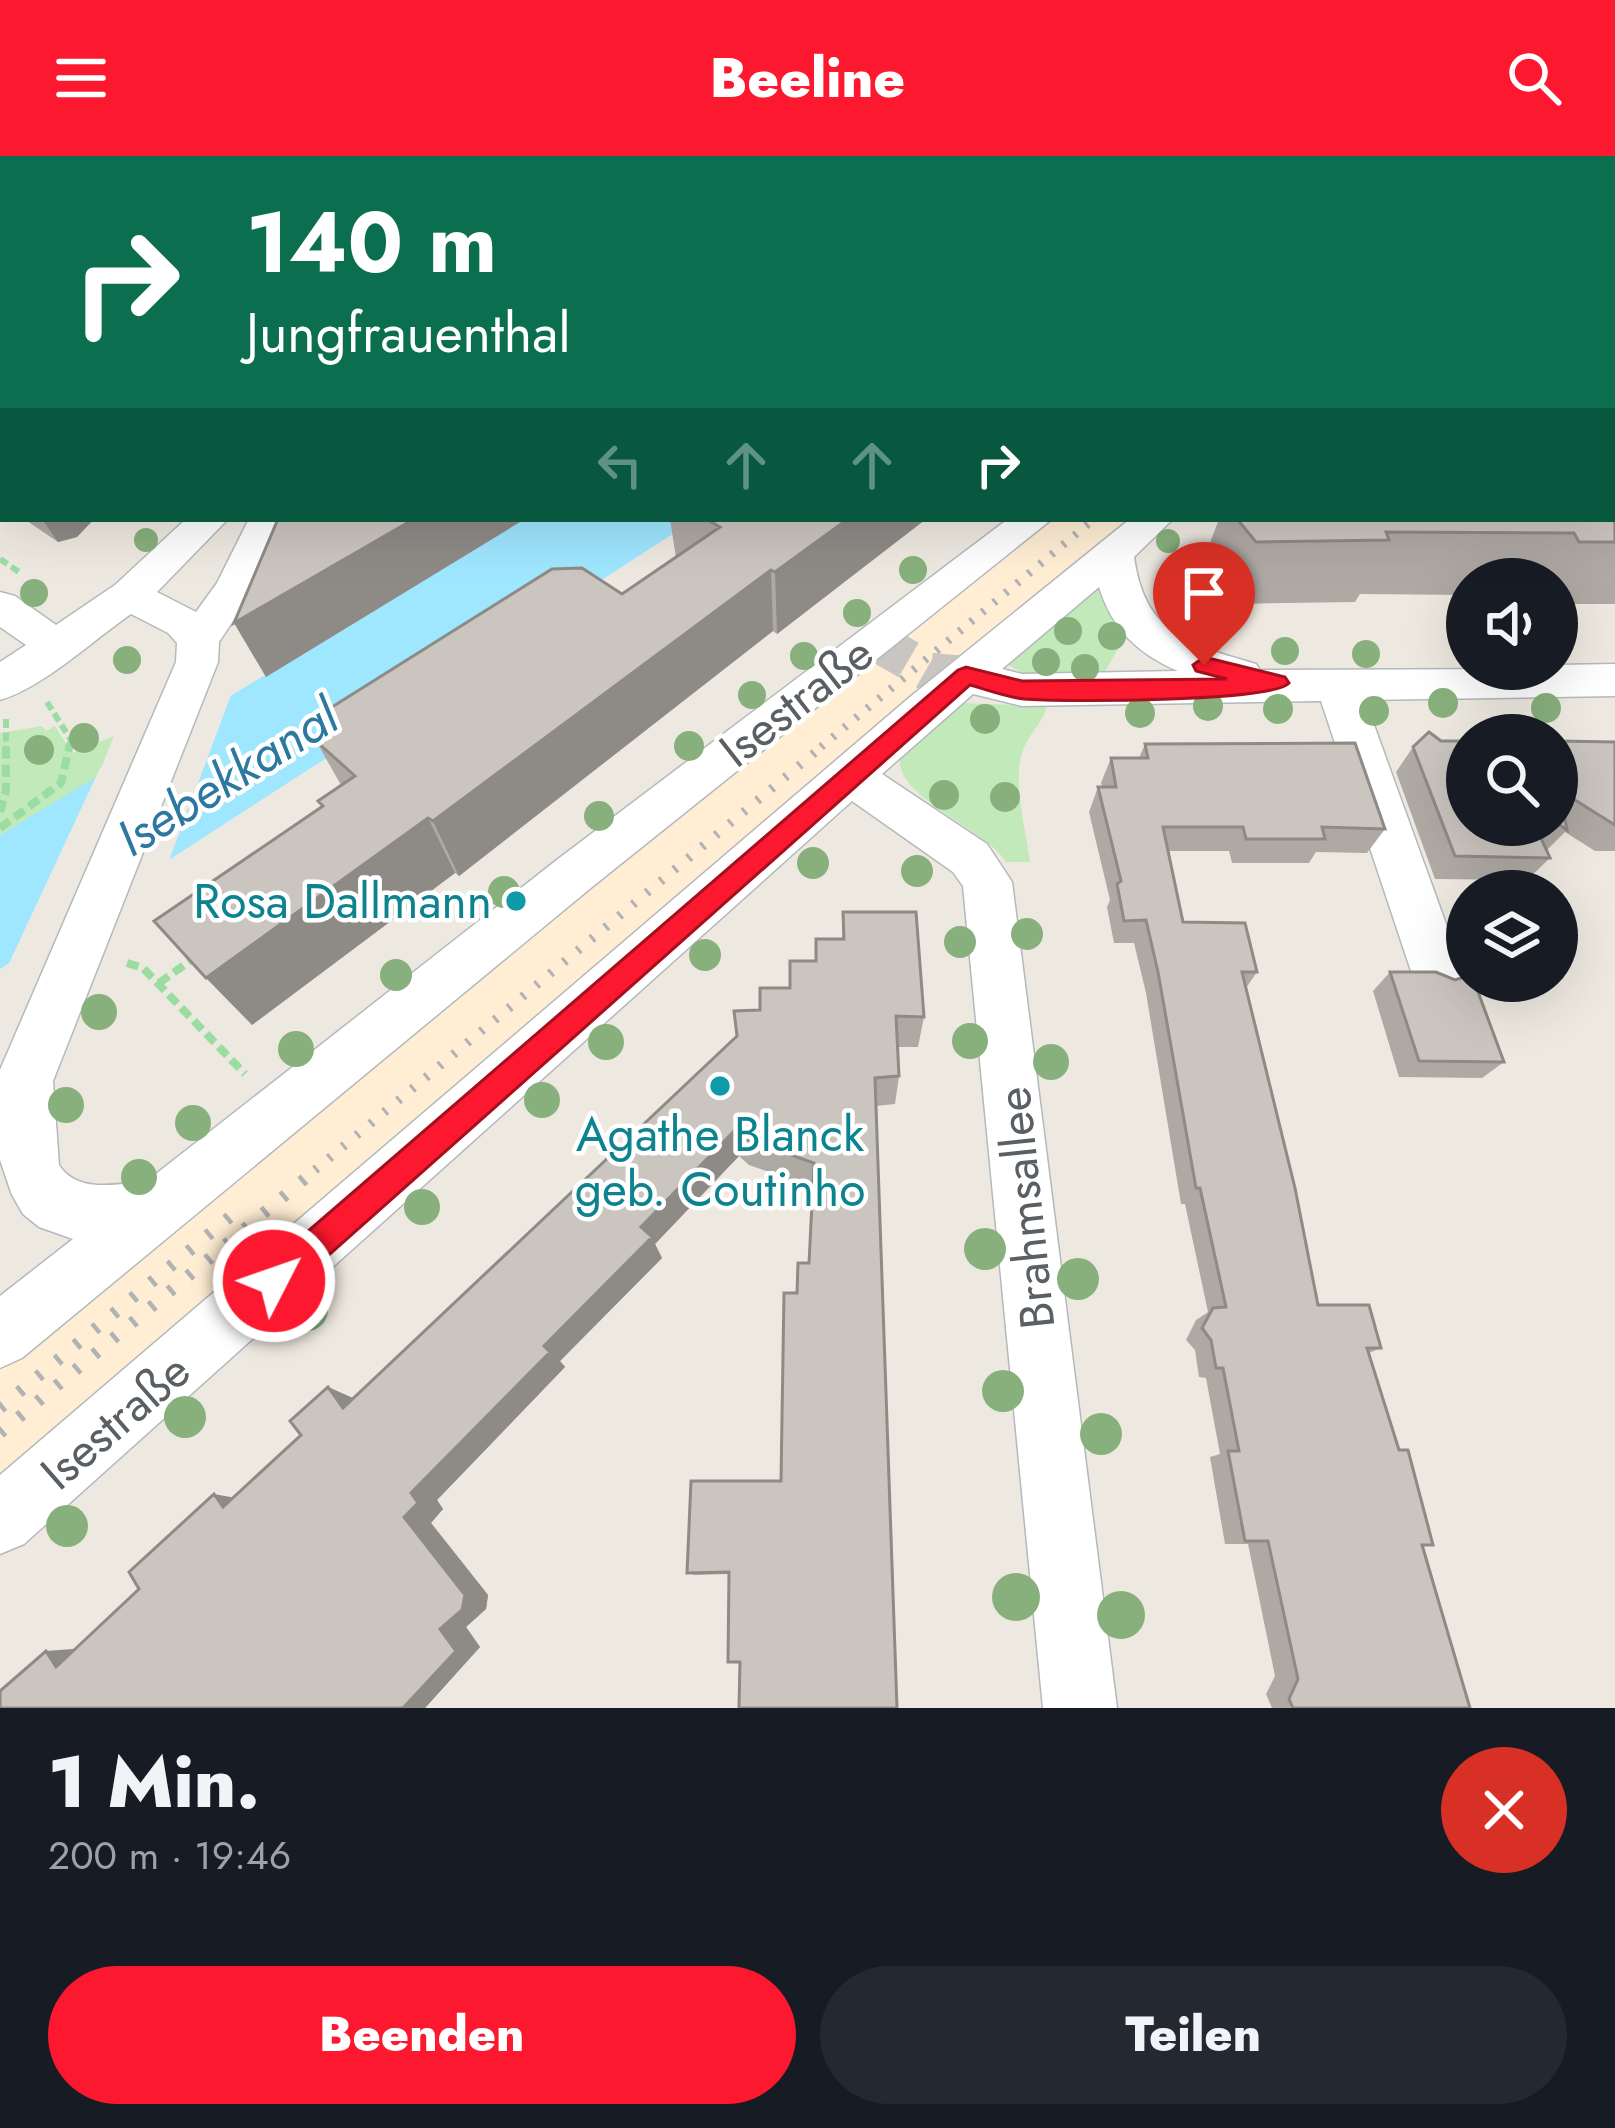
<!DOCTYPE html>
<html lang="de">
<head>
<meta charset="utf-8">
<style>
	body { margin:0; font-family:Jost,sans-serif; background:#242831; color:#f1f3f6; height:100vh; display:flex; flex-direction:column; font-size:45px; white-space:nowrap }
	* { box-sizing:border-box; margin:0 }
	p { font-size:39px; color:#9ea1a6 }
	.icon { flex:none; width:66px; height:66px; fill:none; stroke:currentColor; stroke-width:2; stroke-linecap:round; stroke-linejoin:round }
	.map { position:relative; height:1552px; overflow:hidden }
	.drawer { display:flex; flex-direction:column; background:#171b24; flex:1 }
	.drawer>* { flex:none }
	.top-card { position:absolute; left:0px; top:0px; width:1617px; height:366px; box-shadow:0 12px 48px #0002; background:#0b6e4f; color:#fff; overflow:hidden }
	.fabs { position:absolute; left:1446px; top:402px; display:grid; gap:24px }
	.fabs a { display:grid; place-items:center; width:132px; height:132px; border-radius:50%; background:#171b24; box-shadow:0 12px 48px #0002; font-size:60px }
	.pin { position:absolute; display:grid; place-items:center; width:102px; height:102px; color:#fff; margin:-123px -51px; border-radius:50% 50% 50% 0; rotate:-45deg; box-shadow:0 0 12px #0007 }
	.pin .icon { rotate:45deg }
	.me { position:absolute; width:132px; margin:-66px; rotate:49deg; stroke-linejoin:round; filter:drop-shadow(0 0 9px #0008) }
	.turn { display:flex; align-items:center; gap:42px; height:252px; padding:0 48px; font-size:54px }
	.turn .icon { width:156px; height:156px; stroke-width:2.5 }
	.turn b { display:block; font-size:84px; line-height:102px }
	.lanes { display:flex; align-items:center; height:114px; padding:0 48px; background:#0003; justify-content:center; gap:60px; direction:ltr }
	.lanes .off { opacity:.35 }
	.round { display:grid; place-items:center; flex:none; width:126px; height:126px; border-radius:63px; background:#242831 }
	.headline { display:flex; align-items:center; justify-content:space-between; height:204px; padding:0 48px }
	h1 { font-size:72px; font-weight:800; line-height:90px }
	.button { display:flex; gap:24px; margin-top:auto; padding:24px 48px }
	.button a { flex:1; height:138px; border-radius:72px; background:#fc182e; color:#fff; font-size:48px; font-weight:800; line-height:138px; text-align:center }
	.button a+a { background:#242831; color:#f1f3f6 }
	header { display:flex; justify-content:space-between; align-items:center; height:156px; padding:0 48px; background:#fc182e; color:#fff; font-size:54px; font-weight:800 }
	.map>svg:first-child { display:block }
</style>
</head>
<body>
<header><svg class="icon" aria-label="menu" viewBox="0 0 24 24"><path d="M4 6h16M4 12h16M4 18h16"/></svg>Beeline<svg class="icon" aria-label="search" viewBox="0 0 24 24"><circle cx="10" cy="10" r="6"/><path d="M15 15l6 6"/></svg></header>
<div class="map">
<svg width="1615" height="1552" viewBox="0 0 1615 1552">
	<rect width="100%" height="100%" fill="#eee9e0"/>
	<path fill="#ffeed4" d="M1047 363H1130L759 674 0 1327V1210Z"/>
	<path fill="#c1e9b9" d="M1100 424 1105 447 1127 477 1102 521 1027 520 1007 508Z
		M963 547 1047 550C1043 566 1031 576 1024 591 1011 623 1026 673 1030 706H1006C987 672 881 636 903 595 912 576 946 560 963 547Z
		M42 570 46 575 55 570 72 597 114 580 97 622 0 679V577Z"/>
	<path fill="#9fe6ff" d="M524 363H696L0 813V679Z"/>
	<path fill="#eee9e0" d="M233 534 167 710 4 818 100 612Z"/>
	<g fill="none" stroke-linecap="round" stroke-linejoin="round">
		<path stroke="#c9c6c1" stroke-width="40" stroke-dasharray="40 20" stroke-linecap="butt" d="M874 484 931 517 966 520"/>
		<defs>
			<path id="minor" d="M435 0H469L471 3H437Z
				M493 0H522L491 3Z
				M788 0H821L786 3Z
				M1488 0H1517L1486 3Z
				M1585 0H1614L1583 3Z
				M186 363H228L157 436 196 456 217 427 249 363H287L255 432 219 486 218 506 53 925 59 1009C78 1038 117 1028 147 1025L558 703 1008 363H1052L592 731 22 1202 0 1212V1140L73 1083 39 1071 23 1058 12 1039 0 1004V914L176 506 177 487 168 477 131 458C93 484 44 531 0 544V506L26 489 0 471V436L15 440 56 469 115 429Z
				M1130 363H1173L1134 401C1145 479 1189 488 1256 508L1260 514 1557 513V509L1615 508V540L1365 544 1463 815 1455 831 1437 838 1419 831 1411 815 1321 545 1022 550 973 538 882 618 987 688 1012 726 1117 1552H1043L963 730 953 716 852 645 24 1388 0 1398V1319L910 541ZM1099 431C1112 473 1138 498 1178 515L1022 518 1002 513Z"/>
		</defs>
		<use href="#minor" stroke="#b3b9bd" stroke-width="3"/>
		<path stroke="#9bdca1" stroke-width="6" stroke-dasharray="9 4.5" stroke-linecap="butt" d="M0 403 19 416
			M47 546 71 584 69 591
			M6 563V591"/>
		<path stroke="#9bdca1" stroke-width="8" stroke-dasharray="12 6" stroke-linecap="butt" d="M0 656 6 634V588
			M0 672 61 627 70 588
			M127 807 143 812 245 918
			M159 827 197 800"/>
		<use href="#minor" fill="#fff" fill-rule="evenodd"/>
		<path stroke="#b1b2b3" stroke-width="8" stroke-dasharray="3 12" stroke-linecap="butt" d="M821 591 1094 363"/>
		<path stroke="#b1b2b3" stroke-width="9" stroke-dasharray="3 15" stroke-linecap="butt" d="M315 1014 825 588"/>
		<path stroke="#b1b2b3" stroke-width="12" stroke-dasharray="4.5 20" stroke-linecap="butt" d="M0 1252 231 1060
			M0 1277 319 1011"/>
	</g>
	<g fill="#88b07c">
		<circle cx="146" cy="384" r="12"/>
		<circle cx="1168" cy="385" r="12"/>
		<circle cx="913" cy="414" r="14"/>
		<circle cx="34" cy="437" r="14"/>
		<circle cx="857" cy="457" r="14"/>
		<circle cx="1068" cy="475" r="14"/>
		<circle cx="1112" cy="480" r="14"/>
		<circle cx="1285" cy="495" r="14"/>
		<circle cx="1366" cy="498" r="14"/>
		<circle cx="804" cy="500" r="14"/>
		<circle cx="127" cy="504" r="14"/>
		<circle cx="1046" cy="506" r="14"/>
		<circle cx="1085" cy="512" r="14"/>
		<circle cx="752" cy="539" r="14"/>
		<circle cx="1443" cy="547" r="15"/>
		<circle cx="1208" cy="550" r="15"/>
		<circle cx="1546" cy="552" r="15"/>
		<circle cx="1278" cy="553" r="15"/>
		<circle cx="1374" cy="555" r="15"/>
		<circle cx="1140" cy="557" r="15"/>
		<circle cx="985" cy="563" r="15"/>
		<circle cx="84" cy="582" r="15"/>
		<circle cx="689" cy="590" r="15"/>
		<circle cx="39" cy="594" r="15"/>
		<circle cx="944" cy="639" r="15"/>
		<circle cx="1005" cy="641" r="15"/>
		<circle cx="599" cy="660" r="15"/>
		<circle cx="813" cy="707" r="16"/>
		<circle cx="917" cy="715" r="16"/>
		<circle cx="504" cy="736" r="16"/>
		<circle cx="1027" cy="778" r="16"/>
		<circle cx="960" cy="786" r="16"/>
		<circle cx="705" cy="799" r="16"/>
		<circle cx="396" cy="819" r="16"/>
		<circle cx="99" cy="856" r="18"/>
		<circle cx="970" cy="885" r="18"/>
		<circle cx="606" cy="886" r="18"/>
		<circle cx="296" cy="893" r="18"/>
		<circle cx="1051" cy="906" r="18"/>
		<circle cx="542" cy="944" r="18"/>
		<circle cx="66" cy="949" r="18"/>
		<circle cx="193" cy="967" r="18"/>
		<circle cx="139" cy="1021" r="18"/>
		<circle cx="422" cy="1051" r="18"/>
		<circle cx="985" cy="1093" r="21"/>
		<circle cx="1078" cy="1123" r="21"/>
		<circle cx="307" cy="1154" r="21"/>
		<circle cx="1003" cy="1235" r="21"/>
		<circle cx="185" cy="1261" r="21"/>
		<circle cx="1101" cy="1278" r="21"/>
		<circle cx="67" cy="1370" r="21"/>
		<circle cx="1016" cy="1441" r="24"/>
		<circle cx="1121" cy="1459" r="24"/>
	</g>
	<path fill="#afa9a4" d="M0 0H415L416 3H3V104L0 103Z
		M552 0H735L728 3H553Z
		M832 0H1150L1145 3H839Z
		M3 134V349L0 347V135Z
		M1615 283V448H1557V423H1467V439L1360 438 1355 446 1230 448 1201 411 1219 363H1614Z
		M24 363H94L77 381 58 386Z
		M670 363H926L777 478 773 475 459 720 455 717 252 869 322 651 318 645 341 629 316 585 622 438 676 402Z
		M1557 585 1615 586V695H1595L1565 676 1547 694 1550 702 1527 724 1435 723 1396 616 1413 591 1467 669H1557Z
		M1145 588 1385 673 1367 697 1316 696 1309 707H1232L1229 695H1168L1183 766 1257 816 1246 832 1318 1149 1381 1192 1369 1197 1470 1552H1272L1266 1538 1275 1520 1248 1388H1225L1210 1301 1220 1298 1206 1222 1199 1221 1195 1194 1186 1184 1196 1164 1208 1156 1185 1048H1181L1146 837 1134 787H1114L1107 751 1110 744 1089 656 1098 631H1102L1101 627 1111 602H1139Z
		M843 756 924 861 918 891H898L899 920 895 948 876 950 740 1506 729 1418 695 1419 687 1417 781 1325 797 1137 809 1107 813 1031 749 1009 739 1000 655 1088 662 1102 560 1205 565 1211 437 1344 443 1353 431 1367 488 1439 486 1453 466 1471 480 1491 425 1552H0L76 1493 301 1279 328 1231 353 1242 737 880 760 854 790 832 816 805 842 783Z
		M1390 816 1504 906 1482 922 1399 921 1373 835Z"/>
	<path fill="#8e8a86" d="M400 0H415L416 3H397Z
		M680 0H735L728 3H680Z
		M1082 0H1150L1145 3H1077Z
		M1386 0H1440L1437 3H1382Z
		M42 363H94L77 381 58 386Z
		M414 363H525L266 521 234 467Z
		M848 363H926L777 478 775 416Z
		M771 414 773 475 459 720 433 665Z
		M428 662 455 717 252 869 206 822Z
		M735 974 739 1000 655 1088 662 1102 560 1205 565 1211 437 1344 443 1353 431 1367 488 1439 486 1453 466 1471 480 1491 425 1552H403L440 1473 404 1361 411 1337 544 1190 641 1071Z
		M328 1231 357 1244 343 1252Z
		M214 1338 252 1345 223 1351Z
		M99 1491 56 1511 46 1495Z"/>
	<path fill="#cbc5bf" stroke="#8e8a86" stroke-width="3" d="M0 0H400L397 3H3V74L0 73Z
		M613 0H712L717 3H620Z
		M929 0H1082L1077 3H936Z
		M1228 0H1386L1382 3H1222Z
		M1615 40V159L1614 160V41Z
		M3 134V326L0 324V135Z
		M1614 283 1615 386H1579L1574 377 1386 376 1389 384 1256 386 1237 363H1614Z
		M278 363H414L234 467Z
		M706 363H848L775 416 771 414 433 665 428 662 206 822 154 765 323 650 318 645 355 620 316 585 332 551 552 413 582 412 622 438 720 371Z
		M1429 576 1441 585H1467V669H1535L1550 702 1455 700 1413 591Z
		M1557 585 1615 586V669L1559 634 1567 674 1557 667Z
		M1355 587 1385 673 1322 671 1325 683H1246L1243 671H1163L1183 766 1245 767 1257 816H1242L1295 1032 1318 1149H1369L1381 1192H1367L1399 1294H1408L1433 1389H1422L1470 1552H1293L1289 1543 1298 1523 1268 1385H1245L1228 1295H1239L1223 1212H1216L1211 1184 1202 1172 1213 1152 1226 1151 1200 1032H1196L1158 816 1146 764 1124 765 1117 728 1121 725 1098 631H1116L1111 602H1148L1145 588Z
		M843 756H916L924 861 896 860 899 920 875 922 897 1552H739L740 1506H728L729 1416 687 1417 691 1325H781L784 1137H797L798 1107H809L814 1007 746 983 735 974 641 1071 652 1081 544 1190 550 1196 411 1337 418 1347 404 1361 465 1439 462 1454 440 1473 456 1495 403 1552H0V1535L46 1495 56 1511 139 1433 129 1416 214 1338 223 1351 301 1279 290 1265 328 1231 343 1252 737 880 734 855 760 854V832H790V805H816V783H844Z
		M1390 816H1436L1455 824 1467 820V825H1474L1504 906 1419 905Z"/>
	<path fill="#fc182e" stroke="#a4101e" stroke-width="3" d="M1204 501 1285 521 1289 527C1273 546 1060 546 1024 543 1006 541 988 534 970 529L286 1137 274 1142 263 1137 258 1125 263 1114 958 514 966 511 1022 525 1227 523 1196 515 1193 509Z"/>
	<g fill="#0f9aa8" stroke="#fff" stroke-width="4.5">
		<circle cx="516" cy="745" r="12"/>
		<circle cx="720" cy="930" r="12"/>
	</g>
	<g text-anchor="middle" stroke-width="9" stroke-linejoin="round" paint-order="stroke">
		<g font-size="48" fill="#595f63" stroke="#fff">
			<text transform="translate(796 545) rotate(-38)" y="17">Isestraße</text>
			<text transform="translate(1025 1052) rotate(-96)" y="17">Brahmsallee</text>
			<text transform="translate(115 1265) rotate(-41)" y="17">Isestraße</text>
		</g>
		<g font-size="48" fill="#0d838f" stroke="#fff" text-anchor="end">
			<text x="492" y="762">Rosa Dallmann</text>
			<text x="720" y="995" text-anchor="middle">Agathe Blanck<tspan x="720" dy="55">geb. Coutinho</tspan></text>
		</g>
		<g font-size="51" font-style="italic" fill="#2c78a0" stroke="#fff">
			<text transform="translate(227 621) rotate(-32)" y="18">Isebekkanal</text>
		</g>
	</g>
</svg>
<div class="fabs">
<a><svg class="icon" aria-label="sound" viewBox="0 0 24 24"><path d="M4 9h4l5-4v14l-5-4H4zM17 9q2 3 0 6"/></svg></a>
<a><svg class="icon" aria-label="search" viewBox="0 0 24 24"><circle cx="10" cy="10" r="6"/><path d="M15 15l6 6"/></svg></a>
<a><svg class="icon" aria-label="layers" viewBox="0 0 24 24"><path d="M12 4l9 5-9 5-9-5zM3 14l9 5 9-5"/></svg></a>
</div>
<div class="pin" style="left:1204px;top:509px;background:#d93025"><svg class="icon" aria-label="arrive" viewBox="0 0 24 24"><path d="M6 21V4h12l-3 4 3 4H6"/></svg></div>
<svg class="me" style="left:274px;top:1125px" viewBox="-20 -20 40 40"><circle r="17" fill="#fc182e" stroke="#fff" stroke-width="3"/><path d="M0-11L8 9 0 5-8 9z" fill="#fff"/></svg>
<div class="top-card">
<div class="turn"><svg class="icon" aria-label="right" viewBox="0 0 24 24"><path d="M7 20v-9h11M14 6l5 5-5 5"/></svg><div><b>140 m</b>Jungfrauenthal</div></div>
<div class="lanes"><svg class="icon off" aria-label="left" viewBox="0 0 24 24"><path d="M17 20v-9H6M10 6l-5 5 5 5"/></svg><svg class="icon off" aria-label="ahead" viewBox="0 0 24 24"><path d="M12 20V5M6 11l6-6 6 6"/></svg><svg class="icon off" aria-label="ahead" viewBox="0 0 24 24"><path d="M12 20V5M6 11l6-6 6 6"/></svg><svg class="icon" aria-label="right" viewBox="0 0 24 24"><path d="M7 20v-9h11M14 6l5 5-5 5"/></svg></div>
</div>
</div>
<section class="drawer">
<div class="headline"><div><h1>1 Min.</h1><p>200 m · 19:46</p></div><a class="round" style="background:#d93025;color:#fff"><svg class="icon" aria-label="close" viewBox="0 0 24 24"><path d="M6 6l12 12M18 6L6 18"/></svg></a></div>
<div class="button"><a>Beenden</a><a>Teilen</a></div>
</section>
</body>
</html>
